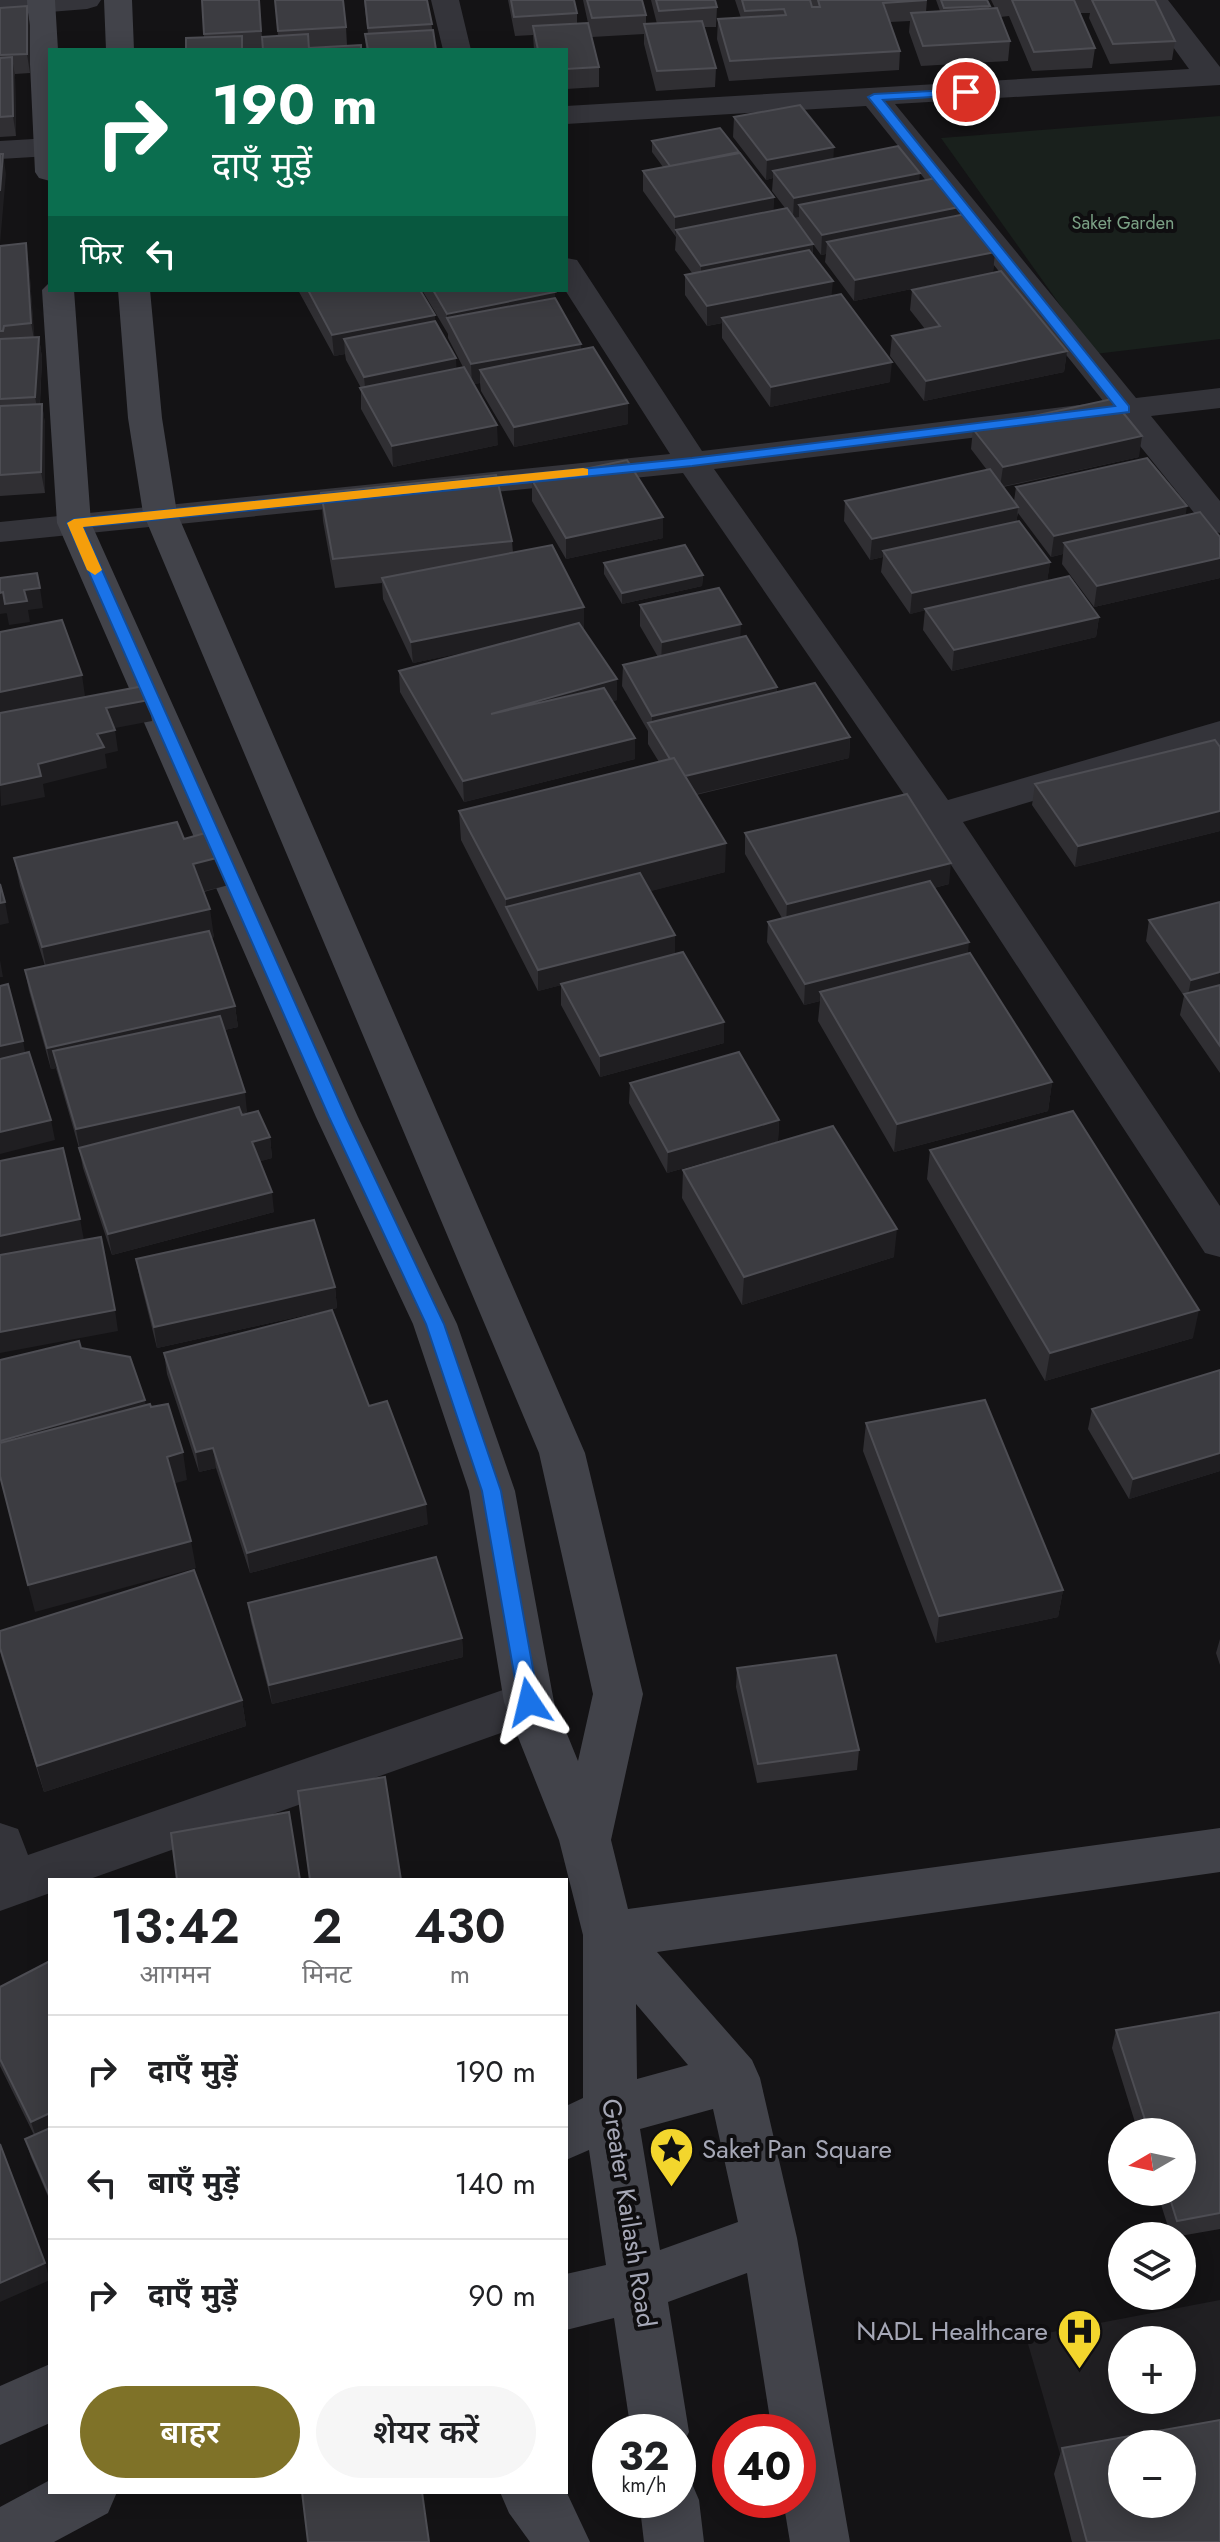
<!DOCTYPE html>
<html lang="hi">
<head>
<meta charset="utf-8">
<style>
	body { margin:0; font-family:Jost,"Noto Sans Devanagari",sans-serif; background:#f6f6f6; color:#202124; height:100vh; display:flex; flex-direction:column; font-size:30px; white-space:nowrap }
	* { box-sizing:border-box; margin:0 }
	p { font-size:26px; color:#757577 }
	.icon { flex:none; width:44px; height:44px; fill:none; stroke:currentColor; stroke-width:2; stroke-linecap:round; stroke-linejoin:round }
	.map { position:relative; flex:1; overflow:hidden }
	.details { position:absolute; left:48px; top:1878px; width:520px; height:616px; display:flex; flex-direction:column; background:#fff; border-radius:0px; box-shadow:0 4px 20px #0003 }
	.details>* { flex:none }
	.hud { position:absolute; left:48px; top:48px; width:520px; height:244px; border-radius:0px; box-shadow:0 4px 20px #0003; background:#0b6e4f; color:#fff; overflow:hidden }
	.needle { width:52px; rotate:261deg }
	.buttons { position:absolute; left:1108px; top:2118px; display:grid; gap:16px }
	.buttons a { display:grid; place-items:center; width:88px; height:88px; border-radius:50%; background:#fff; box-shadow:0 4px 20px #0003; font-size:40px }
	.speed { position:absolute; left:592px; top:2414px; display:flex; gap:16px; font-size:40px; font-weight:700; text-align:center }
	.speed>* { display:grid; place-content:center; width:104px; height:104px; border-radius:50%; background:#fff; box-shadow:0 4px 20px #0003; line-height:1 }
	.speed small { font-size:20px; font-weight:400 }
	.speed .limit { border:12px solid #d22; background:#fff; color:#111 }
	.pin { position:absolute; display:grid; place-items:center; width:68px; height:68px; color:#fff; margin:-34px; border:4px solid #fff; border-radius:50%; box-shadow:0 2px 8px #0007 }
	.me { position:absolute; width:88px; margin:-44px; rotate:350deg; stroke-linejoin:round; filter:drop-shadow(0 0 6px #0008) }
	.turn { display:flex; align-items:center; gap:28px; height:168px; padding:0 32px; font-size:36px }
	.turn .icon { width:104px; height:104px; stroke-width:2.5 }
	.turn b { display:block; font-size:56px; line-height:68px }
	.then { display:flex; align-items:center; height:76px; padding:0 32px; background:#0003; gap:16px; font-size:30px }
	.eta { display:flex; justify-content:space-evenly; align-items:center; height:136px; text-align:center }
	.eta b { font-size:48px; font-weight:600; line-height:56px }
	.primary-button { display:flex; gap:16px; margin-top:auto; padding:16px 32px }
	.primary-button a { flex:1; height:92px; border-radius:48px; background:#7f7228; color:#fff; font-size:32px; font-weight:600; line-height:92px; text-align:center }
	.primary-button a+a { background:#f6f6f6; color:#202124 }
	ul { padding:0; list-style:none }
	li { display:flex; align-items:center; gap:24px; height:112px; padding:0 32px; border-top:2px solid #e0e0e0 }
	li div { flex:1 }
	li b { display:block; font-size:30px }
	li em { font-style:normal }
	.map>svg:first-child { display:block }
</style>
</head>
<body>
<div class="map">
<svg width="1220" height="2542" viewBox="0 0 1220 2542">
	<rect width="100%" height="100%" fill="#141315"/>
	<path fill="#201f22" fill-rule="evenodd" d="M1220 2300V2448L1122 2444 1067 2478 1026 2337ZM1122 2340H1182V2400H1122Z"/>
	<path fill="#19201c" d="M1220 116V339L1095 354 941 138Z"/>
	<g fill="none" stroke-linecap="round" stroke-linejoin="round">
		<path fill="#34343a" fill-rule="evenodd" d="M0 0H101L97 6 87 9 0 16Z
			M431 0H459L471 50H443Z
			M1139 0H1168L1220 67V85L895 104 1136 398 1220 388V408L1151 416 1220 501V533L1208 530 1119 420 714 469 948 800 1220 721V745L963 822 1220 1206V1257L1205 1253 925 825 683 473 0 542V522L670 454 565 290 566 258 577 260 702 451 1104 402 866 106 566 124V106L1189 69Z
			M50 138V156L0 159V141Z
			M529 1681 546 1687 554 1702 546 1717 87 1880H50V1893L0 1911V1823L18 1829 28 1855Z"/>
		<path fill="#42434a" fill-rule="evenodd" d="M27 0H55L58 50H50V181L39 178 35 172Z
			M104 0H132L134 50H106Z
			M50 282V290H74L91 523 358 1117 457 1324 515 1491 554 1702 578 1761 593 1694 539 1453 143 513 128 418 118 290H150L162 418 177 513 585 1453 643 1694 611 1840 628 1909 1220 1828V1872L657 1952 752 2060 760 2078 797 2238 850 2542H790L783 2500H798V2432H772L747 2273 668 2302 689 2432 678 2454V2432H631L614 2318 566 2330V2274L606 2265 589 2150 566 2160V2106L583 2098V1935L559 1840 504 1702 469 1491 413 1324 316 1117 57 523 42 290ZM636 2004 688 2065 637 2079ZM713 2109 738 2222 660 2250 640 2129Z
			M50 2364V2423L0 2445V2386Z
			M678 2474 690 2479 699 2500 704 2542H644L639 2500H678Z
			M50 2480V2492H117L108 2513 54 2542H0V2507Z
			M566 2491 590 2542H530L509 2513 500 2492Z"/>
	</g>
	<path fill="#302f33" d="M202 0H259L262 37 278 36 275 0 346 27 347 45 361 50H186L204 38Z
		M364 0H427L436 50H366L365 34H368Z
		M508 0H574L577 13V23H588L583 0H642L646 15V24H657L651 0H715L717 7 716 27H704L716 68 715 87 656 91 644 44V34L592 37 599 67V87L566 89V50H534L533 35 515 36Z
		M735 0H927L926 12 940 11 936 0H987L989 8H995L991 0H1155L1175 41 1172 60 1110 64 1089 18 1090 13H1080L1095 48 1092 68 1032 71 1009 16 1000 17 1010 41 1008 61 921 66 909 32 910 21 890 22 900 51 899 70 729 81 717 39 718 19 741 18Z
		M27 6 30 26V73L15 74 16 136 0 137V8Z
		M734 117 833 159 919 181 963 215 995 252 993 272 854 301 825 262 826 254 821 255 813 244V254L832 296 890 382 770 407 722 338V323L707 326 685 295V275L692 273 675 250 676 237 643 191V171L663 167 652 152V141L774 197 773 211 785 208 772 191 773 178 766 180 733 137Z
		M0 246 29 264 34 338 39 337 42 358 40 404H42L45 424V493L0 496Z
		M298 290H420L435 315V322L456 358V368L463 367 448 338V334L422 290H553L555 292V298L581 350 628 403V424L514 447 481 391 480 383 474 384 498 445 393 467 361 409V388L346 360 345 354 334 356Z
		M912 290 1067 351 1064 372 924 401 890 356 892 336 925 329 910 310Z
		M973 429 1139 457 1003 487 1014 501 1016 487 1186 516 1220 537V578L1094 607 1062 564 1063 554 1051 557 1018 513 1016 522 1050 562 1047 581 1099 617 1096 637 952 671 923 630 925 610 910 614 881 572 883 557 870 560 844 521 845 501 987 470 971 449Z
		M532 480 663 538 566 559 532 501Z
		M321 493 512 541 513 553 584 607V628H582L617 679V700L612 701 635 738V759L464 802 400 692 399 671 484 648 413 663 383 599 382 583 335 588 323 521Z
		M604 563 703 575 702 586 622 604 604 574Z
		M640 605 740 638 777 687V692L850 737 849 758 696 795 725 872 650 891 675 935V954L724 1022V1043L600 1077 561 1005V985L538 991 461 840 459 811 659 762 648 744V731L622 686 623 665 658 657 640 626Z
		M1220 747V831L1075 867 1032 805 1035 784Z
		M745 833 949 884 934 888 968 954 1052 1082 1048 1111 894 1152 818 1021 820 1001 804 1005 767 942 768 922 782 918 745 854Z
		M184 839 232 884 204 892 214 937 211 938 235 1006 238 1027 224 1030 247 1112 242 1114 270 1137 272 1158 260 1161 274 1212 112 1255 83 1168 79 1148 56 1068 51 1069 29 991 25 970 45 966 20 886 14 858Z
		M1220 902V1073L1180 1015 1184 996 1146 941 1149 920Z
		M630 1083 779 1120 778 1141 667 1173 629 1103Z
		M930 1150 1193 1338 1045 1381 927 1179Z
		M683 1170 894 1257 742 1305 682 1198Z
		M136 1259 335 1287 337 1308 157 1348 140 1280Z
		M164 1353 369 1406 428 1524 250 1573 216 1468 199 1472 167 1374Z
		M1220 1370V1471L1129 1499 1088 1429 1092 1409Z
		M866 1423 1063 1590 1058 1617 936 1643 863 1451Z
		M248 1603 462 1638 463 1657 272 1704 251 1622Z
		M0 1631 242 1700 246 1726 44 1792 2 1659 0 1651Z
		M1220 1639V1665L1216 1653Z
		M737 1668 859 1750 857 1770 757 1783 736 1687Z
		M50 1961V2201L31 2157 25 2139 34 2135 0 2066V1987Z
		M1220 2012V2229L1180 2236H1171L1157 2192H1182V2132H1138L1112 2048 1116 2030Z
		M1062 2448 1220 2542H1072L1054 2474Z"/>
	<path fill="#1f1e21" d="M27 6 30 26V73L27 54Z
		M12 57 15 77 16 136 13 116Z
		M834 147 833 167 773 171V178L766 180 767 160Z
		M3 154 6 174 0 244V191Z
		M920 173 918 193 799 205V217L793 218 794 198Z
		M774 197 773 218 676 230 675 237V217Z
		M964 206 962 226 827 242 826 254 821 255 822 235Z
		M26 243 29 264 35 344 31 323Z
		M813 244 812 264 701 286V266Z
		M995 252 993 272 854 301 855 280Z
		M833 281 831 301 722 318V323L707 326V306Z
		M555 292V313L447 318V314Z
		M435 315 436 336 344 339 345 354 334 356 332 335Z
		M39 337 42 358 39 418 35 397Z
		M581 344 582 364 480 370V383L472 385 471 364Z
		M1067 351 1064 372 924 401 926 381Z
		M456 358 457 379 366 397 364 377Z
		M892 362 890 382 770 407 771 387Z
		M628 403V424L514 447V427Z
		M42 404 45 424V493L41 472Z
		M497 425 498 445 393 467 392 446Z
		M1142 436 1139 457 1000 487 1003 467Z
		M1187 506 1184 527 1064 543 1063 554 1051 557 1054 536Z
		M1018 507 1016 527 883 551V557L870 560 872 539Z
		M663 517V538L566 559V538Z
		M1220 558V578L1094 607 1097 586Z
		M1050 562 1047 583 910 614 912 593Z
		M703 575 702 586 622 604V593Z
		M40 588 43 608 28 610 30 622 9 625 5 604 24 590Z
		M3 592 7 613 0 614V593Z
		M584 607V628L413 663 411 642Z
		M1099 617 1096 637 952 671 954 650Z
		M741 624 740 644 661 663 662 642Z
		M82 675 85 696 0 713V692Z
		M617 679V700L492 735 491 714Z
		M777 687 776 708 652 729V716Z
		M149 700 152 721 110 729 106 708Z
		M115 730 118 751 105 754 107 768 43 784 45 797 1 806 0 785 38 764 97 734Z
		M850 737 849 758 680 798 681 777Z
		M635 738V759L464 802 463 781Z
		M1220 811V831L1075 867 1078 846Z
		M726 843 725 872 516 926 506 907V899Z
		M228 855 232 884 197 893 193 864Z
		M951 863 949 884 786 925 787 904Z
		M5 902 9 923 0 925V903Z
		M210 909 214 937 48 976 42 947Z
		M675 935V956L538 991V970Z
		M969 942 967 963 820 992V1001L804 1005 805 984Z
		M0 960 3 977H0Z
		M1220 972V992L1187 1000 1191 980Z
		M235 1006 238 1027 58 1067 53 1051 57 1068 51 1069 47 1048Z
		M724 1022V1043L600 1077V1056Z
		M23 1041 27 1062 0 1068V1046Z
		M1052 1082 1048 1111 894 1152 897 1124Z
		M245 1092 247 1112 80 1150 76 1129Z
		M51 1120 55 1140 0 1154V1132Z
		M779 1120 778 1141 667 1173 668 1152Z
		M270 1137 272 1158 255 1163 252 1142Z
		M272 1192 274 1212 112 1255 108 1234Z
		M80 1219 84 1240 0 1257V1236Z
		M897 1229 894 1257 742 1305 744 1277Z
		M335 1287 337 1308 157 1348 154 1327Z
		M115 1310 118 1331 0 1353V1332Z
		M1199 1310 1193 1338 1045 1381 1050 1353Z
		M145 1400 148 1420 0 1463V1441Z
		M213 1448 216 1468 199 1472 196 1452Z
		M183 1452 187 1480 172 1484 167 1457Z
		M1220 1453V1471L1129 1499 1133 1479Z
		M426 1504 428 1524 250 1573 247 1553Z
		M191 1541 196 1568 35 1612 28 1585Z
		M1063 1590 1058 1617 936 1643 939 1616Z
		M462 1638 463 1657 272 1704 269 1685Z
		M242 1700 246 1726 44 1792 37 1766Z
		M50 2113V2133L37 2140 31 2122Z
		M45 2263 50 2280 0 2302V2283Z"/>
	<path fill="#3c3c41" stroke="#4d4d53" stroke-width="2" fill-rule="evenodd" d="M202 0H259L261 31 204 34Z
		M275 0H343L346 27 278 31Z
		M365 0H427L432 24 368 28Z
		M511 0H574L577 13 514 17Z
		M587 0H642L646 15 592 18Z
		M656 0H715L717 7 659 11Z
		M742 0H810L812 7H820L818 0H927L883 3 900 51 730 61 718 19 786 15 784 9 745 11Z
		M941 0H987L990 6 944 8Z
		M1012 0H1074L1095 48 1034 52Z
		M1092 0H1155L1175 41 1113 44Z
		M27 6V54L0 55V8Z
		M997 8 1010 41 923 46 911 13Z
		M702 21 716 68 657 71 644 24Z
		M588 23 599 67 566 69V50H538L533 26Z
		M433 30 436 50H368L365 34Z
		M308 34 309 50H263L262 37Z
		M242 36V50H186V38Z
		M361 45V50H309V48Z
		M12 57 13 116 0 117V58Z
		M800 105 834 147 767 160 734 117Z
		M720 128 739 152 670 166 652 141Z
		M898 146 920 173 794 198 773 171Z
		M740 153 774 197 675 217 643 171Z
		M0 154H3L0 191Z
		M941 177 964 206 822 235 799 205Z
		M787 208 813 244 701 266 676 230Z
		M965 214 995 252 855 280 827 242Z
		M26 243 31 323 4 326 3 331H0V246Z
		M809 250 833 281 707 306 685 275Z
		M1001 271 1067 351 926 381 892 336 940 326 912 290Z
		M308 290H420L435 315 332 335Z
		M433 290H553L555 292 447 314Z
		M841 294 892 362 771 387 722 318Z
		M555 298 581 344 471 364 447 318Z
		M435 321 456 358 364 377 344 339Z
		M39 337 35 397 0 399V339Z
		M593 347 628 403 514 427 480 370Z
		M464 367 497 425 392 446 360 388Z
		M1112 399 1142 436 1003 467 973 429Z
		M42 404 41 472 0 475V406Z
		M1147 458 1187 506 1054 536 1016 487Z
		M627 460 663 517 566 538 532 480Z
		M990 469 1018 507 872 539 845 501Z
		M496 475 512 541 333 559 321 493Z
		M1200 512 1220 537V558L1097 586 1064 543Z
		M1019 521 1050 562 912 593 883 551Z
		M552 545 584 607 411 642 382 578Z
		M685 545 703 575 622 593 604 563Z
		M37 573 40 588 24 590 27 601 5 604 3 592 0 593V578Z
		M1069 576 1099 617 954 650 925 609Z
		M719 588 741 624 662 642 640 605Z
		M62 620 82 675 0 692V632Z
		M579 623 617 679 491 714 604 688 635 738 463 781 399 671Z
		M746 636 777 687 652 716 623 665Z
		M815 683 850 737 685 776 674 758 670 759 648 723Z
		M144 686 149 700 106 708 115 730 97 734 104 747 38 764 41 776 0 785V713Z
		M1215 740 1220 747V811L1078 846 1035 784Z
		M674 758 726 843 506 899 459 811Z
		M907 794 951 863 787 904 745 833Z
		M177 822 184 839 216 830 228 855 193 864 210 909 42 947 14 858Z
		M640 873 675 935 538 970 506 907Z
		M930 881 969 942 805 984 768 922Z
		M0 884 5 902 0 903Z
		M1220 902V972L1191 980 1149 920Z
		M209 931 235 1006 47 1048 25 970Z
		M683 952 724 1022 600 1056 561 984Z
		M970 953 1052 1082 897 1124 820 992Z
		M8 984 23 1041 0 1046V986Z
		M1220 985V1046L1184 994Z
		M220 1016 245 1092 76 1129 53 1051Z
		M29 1052 51 1120 0 1132V1059Z
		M739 1052 779 1120 668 1152 630 1083Z
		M239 1107 242 1115 258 1111 270 1137 252 1142 272 1192 108 1234 79 1148Z
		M1073 1111 1199 1310 1050 1353 930 1150Z
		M833 1126 897 1229 744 1277 683 1170Z
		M63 1148 80 1219 0 1236V1161Z
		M314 1220 335 1287 154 1327 136 1259Z
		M101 1237 115 1310 0 1332V1255Z
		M332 1310 369 1406 387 1401 426 1504 247 1553 213 1448 196 1452 164 1353Z
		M79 1341 81 1348 130 1357 145 1400 0 1441V1360Z
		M1220 1370V1453L1133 1479 1092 1409Z
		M985 1400 1063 1590 939 1616 866 1423Z
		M150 1404 151 1407 168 1404 183 1452 167 1457 191 1541 28 1585 0 1476V1443Z
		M436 1557 462 1638 269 1685 248 1603Z
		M194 1570 242 1700 37 1766 0 1648V1631Z
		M836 1655 859 1750 758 1764 737 1668Z
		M385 1777 401 1880H310L298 1791Z
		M289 1812 300 1880H177L171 1833Z
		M50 1961V2113L31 2122 0 2059V1987Z
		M1220 2012V2213L1177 2221 1168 2192H1182V2132H1149L1116 2030Z
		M50 2128V2197L25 2139Z
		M0 2144 45 2263 0 2283Z
		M1220 2420V2542H1087L1062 2448ZM1122 2444H1182V2504H1122Z
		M302 2492H422L429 2542H308Z"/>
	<path fill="#1a73e8" stroke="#114b97" stroke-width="2" d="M970 89V94L966 95 883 100 1129 406V412L692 466 83 527 346 1117 444 1324 501 1491 539 1702 529 1710 519 1702 482 1491 426 1324 329 1117 67 523 74 519 692 458 1115 406 868 97 874 94Z"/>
	<path fill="#f59e0b" d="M583 468 588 469V475L83 527 102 570 95 575 87 570 67 523 74 519Z"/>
	<defs>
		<symbol id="sight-pin" viewBox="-11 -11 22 30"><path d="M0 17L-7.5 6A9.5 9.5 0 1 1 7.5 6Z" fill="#f3d62d" stroke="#0f0e10"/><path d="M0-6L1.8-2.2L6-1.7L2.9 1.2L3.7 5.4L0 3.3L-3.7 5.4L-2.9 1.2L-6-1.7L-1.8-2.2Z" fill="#111"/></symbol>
		<symbol id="hospital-pin" viewBox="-11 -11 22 30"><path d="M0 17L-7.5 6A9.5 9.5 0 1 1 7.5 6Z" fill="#f3d62d" stroke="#0f0e10"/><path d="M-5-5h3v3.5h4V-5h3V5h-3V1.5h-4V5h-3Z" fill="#111"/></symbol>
	</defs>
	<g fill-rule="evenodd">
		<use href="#sight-pin" x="646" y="2124" width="51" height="69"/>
		<use href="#hospital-pin" x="1054" y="2306" width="51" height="69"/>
	</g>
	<g text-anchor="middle" stroke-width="8" stroke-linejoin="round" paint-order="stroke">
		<g font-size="18" fill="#7ba185" stroke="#0f0e10">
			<text x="1123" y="229">Saket Garden</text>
		</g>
		<g font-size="26" fill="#a5a7b6" stroke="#0f0e10" text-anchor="start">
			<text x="702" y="2158">Saket Pan Square</text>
			<text x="1048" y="2340" text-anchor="end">NADL Healthcare</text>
		</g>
		<g font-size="26" fill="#a5a7b6" stroke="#0f0e10">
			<text transform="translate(629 2213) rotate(81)" y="9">Greater Kailash Road</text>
		</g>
	</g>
</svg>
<div class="buttons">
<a><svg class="needle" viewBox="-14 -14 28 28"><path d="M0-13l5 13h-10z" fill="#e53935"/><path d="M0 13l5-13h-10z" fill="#757577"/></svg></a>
<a><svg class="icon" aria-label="layers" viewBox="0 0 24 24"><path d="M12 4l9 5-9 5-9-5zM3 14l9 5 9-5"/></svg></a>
<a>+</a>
<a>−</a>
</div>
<div class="speed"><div>32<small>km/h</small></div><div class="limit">40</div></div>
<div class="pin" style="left:966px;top:92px;background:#d93025"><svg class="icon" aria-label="arrive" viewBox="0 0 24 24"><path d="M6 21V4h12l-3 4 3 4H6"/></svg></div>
<svg class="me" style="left:529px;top:1702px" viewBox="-20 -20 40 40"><path d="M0-17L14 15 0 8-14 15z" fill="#1a73e8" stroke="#fff" stroke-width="4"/></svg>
<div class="hud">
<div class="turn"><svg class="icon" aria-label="right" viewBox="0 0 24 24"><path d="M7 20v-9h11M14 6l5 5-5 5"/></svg><div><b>190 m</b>दाएँ मुड़ें</div></div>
<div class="then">फिर<svg class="icon" aria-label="left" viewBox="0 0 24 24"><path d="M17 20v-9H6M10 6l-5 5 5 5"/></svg></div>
</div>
<section class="details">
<div class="eta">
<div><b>13:42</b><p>आगमन</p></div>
<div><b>2</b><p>मिनट</p></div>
<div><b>430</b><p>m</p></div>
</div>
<ul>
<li><svg class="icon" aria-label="right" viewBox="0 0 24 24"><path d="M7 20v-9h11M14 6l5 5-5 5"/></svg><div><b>दाएँ मुड़ें</b></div><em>190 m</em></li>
<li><svg class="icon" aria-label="left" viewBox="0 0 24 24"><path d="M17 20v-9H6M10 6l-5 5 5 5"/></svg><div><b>बाएँ मुड़ें</b></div><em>140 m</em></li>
<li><svg class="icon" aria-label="right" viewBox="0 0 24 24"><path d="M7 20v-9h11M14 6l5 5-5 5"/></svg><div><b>दाएँ मुड़ें</b></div><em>90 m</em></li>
</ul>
<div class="primary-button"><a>बाहर</a><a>शेयर करें</a></div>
</section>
</div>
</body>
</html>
